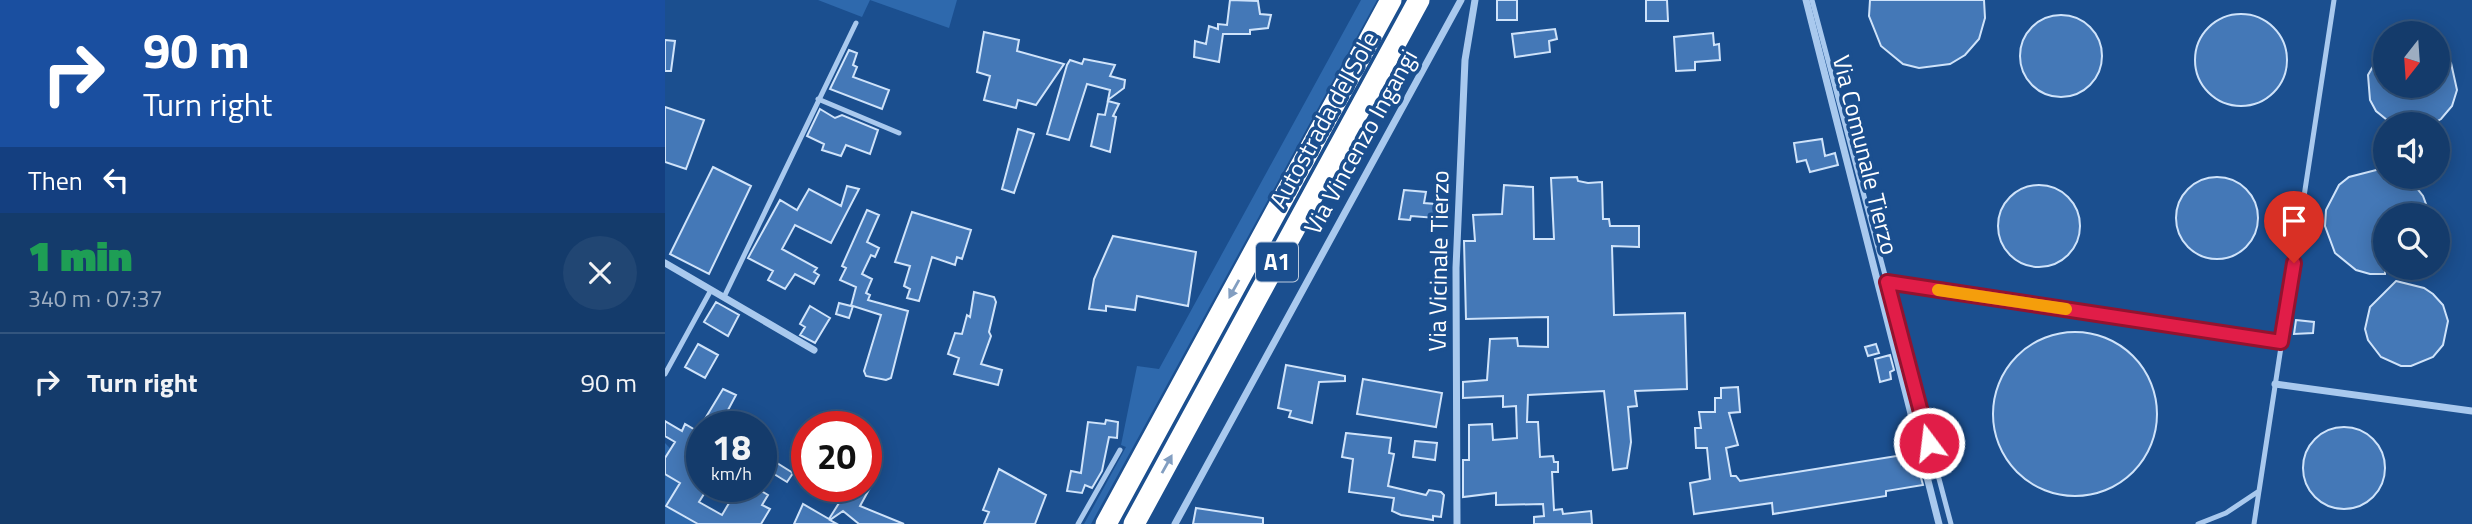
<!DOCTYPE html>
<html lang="en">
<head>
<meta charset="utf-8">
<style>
	body { margin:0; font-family:"Titillium Web",sans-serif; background:#214673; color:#f1f3f6; height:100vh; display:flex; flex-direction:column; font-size:26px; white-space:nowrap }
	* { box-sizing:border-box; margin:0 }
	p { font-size:23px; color:#9dadc1 }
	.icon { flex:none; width:38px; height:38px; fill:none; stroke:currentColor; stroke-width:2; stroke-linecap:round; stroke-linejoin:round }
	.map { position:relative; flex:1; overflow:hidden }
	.details { display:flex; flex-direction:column; background:#143b6b; width:665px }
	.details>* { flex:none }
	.banner { background:#1a4fa0; color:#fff; overflow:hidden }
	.needle { width:46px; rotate:197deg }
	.controls { position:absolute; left:1708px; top:21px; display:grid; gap:14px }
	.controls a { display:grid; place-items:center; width:77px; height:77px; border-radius:50%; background:#143b6b; box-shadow:0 4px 18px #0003,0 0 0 2px #33557e; font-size:35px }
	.speed { position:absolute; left:21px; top:411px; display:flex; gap:14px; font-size:35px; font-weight:700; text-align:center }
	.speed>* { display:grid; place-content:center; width:91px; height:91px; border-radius:50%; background:#143b6b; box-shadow:0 4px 18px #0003,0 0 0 2px #33557e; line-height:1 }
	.speed small { font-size:18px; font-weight:400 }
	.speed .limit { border:10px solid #d22; background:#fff; color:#111 }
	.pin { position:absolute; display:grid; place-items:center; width:60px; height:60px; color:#fff; margin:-72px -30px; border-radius:50% 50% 50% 0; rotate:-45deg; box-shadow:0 0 7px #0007 }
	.pin .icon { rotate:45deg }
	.me { position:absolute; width:77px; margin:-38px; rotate:345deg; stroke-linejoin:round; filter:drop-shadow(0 0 5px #0008) }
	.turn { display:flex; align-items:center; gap:24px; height:147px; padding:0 28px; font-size:32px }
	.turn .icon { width:91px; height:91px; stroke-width:2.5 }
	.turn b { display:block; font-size:49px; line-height:60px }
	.then { display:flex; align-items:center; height:66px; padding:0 28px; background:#0003; gap:14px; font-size:26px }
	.round { display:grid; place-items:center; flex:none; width:74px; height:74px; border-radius:37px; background:#214673 }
	.overview { display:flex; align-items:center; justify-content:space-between; height:119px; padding:0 28px }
	h1 { font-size:42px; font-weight:800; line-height:52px; color:#1e9e55 }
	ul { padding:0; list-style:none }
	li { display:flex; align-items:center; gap:21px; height:98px; padding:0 28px; border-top:2px solid #33557e }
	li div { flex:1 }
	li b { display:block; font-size:26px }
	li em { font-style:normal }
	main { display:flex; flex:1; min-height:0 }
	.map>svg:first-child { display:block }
</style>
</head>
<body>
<main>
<section class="details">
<div class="banner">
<div class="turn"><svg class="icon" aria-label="right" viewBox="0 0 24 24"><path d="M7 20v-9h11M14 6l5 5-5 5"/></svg><div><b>90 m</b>Turn right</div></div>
<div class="then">Then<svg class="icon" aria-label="left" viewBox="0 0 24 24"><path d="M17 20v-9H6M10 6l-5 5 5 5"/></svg></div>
</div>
<div class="overview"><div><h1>1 min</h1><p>340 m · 07:37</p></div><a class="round"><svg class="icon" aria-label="close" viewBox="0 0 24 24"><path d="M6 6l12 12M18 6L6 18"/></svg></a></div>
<ul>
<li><svg class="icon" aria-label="right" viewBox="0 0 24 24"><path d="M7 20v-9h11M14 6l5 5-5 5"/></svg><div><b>Turn right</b></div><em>90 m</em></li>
</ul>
</section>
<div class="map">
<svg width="1807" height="524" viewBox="0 0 1807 524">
	<rect width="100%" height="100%" fill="#1b4f8f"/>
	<path fill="#2e69ad" d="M153 0H292L284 28 205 0 197 17Z
		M696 0H712L426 524H419L461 447 456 445 472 366 494 369Z
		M0 443 24 468 2 507 31 524H0Z"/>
	<path fill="#4478b7" stroke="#cfe3fa" stroke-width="2" d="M565 0 593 1 595 14 606 15 603 28 585 30V34H558L554 62 529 57 530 41 541 44 544 26 553 29V24L562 25Z
		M832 0H852V20H832Z
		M981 0H1002L1003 21H981Z
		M1205 0H1319L1320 18 1314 39 1300 55 1285 64 1254 68 1238 64 1216 46 1204 16Z
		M1530 60a46 46 0 1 1 92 0a46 46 0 1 1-92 0Z
		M1355 56a41 41 0 1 1 82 0a41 41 0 1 1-82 0Z
		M890 29 892 39 884 41 885 52 850 57 847 34Z
		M319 32 354 40 352 51 399 64 371 105 353 100 351 108 319 100 325 76 312 72Z
		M1048 33 1049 45 1054 44 1055 60 1030 62V70L1011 71 1009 37Z
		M0 40 10 41 6 71H0Z
		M1720 46V86H1773V46L1786 63 1792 90 1787 106 1776 119 1767 124H1727L1711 111 1705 100 1703 75Z
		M184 50 192 53 188 65 192 67 188 77 224 90 217 109 165 89Z
		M419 59 450 65 445 76 460 80 459 88 443 100 445 90 422 84 404 140 382 134 402 65 405 60 417 64Z
		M443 101 454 104 448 116 451 117 445 152 426 146 433 114 440 115Z
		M0 107 39 120 21 169 0 162Z
		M155 109 170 118 177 115 213 130 205 154 181 145 176 156 157 150 159 144 142 136Z
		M353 129 369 134 349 193 337 189Z
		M1157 139 1160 156 1170 153 1173 165 1145 172 1141 160 1132 162 1129 143Z
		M48 167 86 186 44 274 5 254Z
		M1715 169 1720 171V177H1739L1747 182 1758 196 1765 215H1720V274H1705L1691 270 1670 253 1660 226 1661 210 1674 185 1684 177Z
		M1511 218a41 41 0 1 1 82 0a41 41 0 1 1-82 0Z
		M912 177 913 181 923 183 937 182 938 219H944L945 226H974V247L947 246 949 315 1020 313 1022 389 970 391 972 406 963 407 966 442 962 468 948 470 939 391 863 395 862 422H873L875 457 888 456 889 462H893V472H887L889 510 897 509 898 514 926 511 927 524H869V517L879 516 878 504 831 505V493L798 497V460H804V425L827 424 828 440 852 438 851 406 838 407V396L798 398V382L822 380 825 339 852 338 853 346 883 347V317L801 319 799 241H810L808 215 837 214 839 185 868 187 869 239H889L886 178Z
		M1333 226a41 41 0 1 1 82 0a41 41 0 1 1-82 0Z
		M182 186 194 189 166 243 130 225 117 249 152 268 149 272 154 275 149 284 130 274 120 289 103 280 108 271 83 258 115 200 132 210 144 189 176 206Z
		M739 190 761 192 759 203 784 205V219L746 216 745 220 734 219Z
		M202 210 214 215 202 242 214 248 210 257 206 255 197 274 207 279 201 293 205 295 203 300 243 311 226 378 221 380 201 376 199 371 216 315 188 306 184 318 171 314 174 303 186 306 191 287 175 280 181 268 177 266Z
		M247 212 306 230 297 259 292 257 290 265 267 257 254 301 242 298 245 289 239 286 245 266 230 262Z
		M448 236 531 252 523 306 472 296 470 310 441 306V311L424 309 429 279Z
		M1731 281 1759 288 1768 294 1778 305 1783 321 1778 345 1768 357 1746 366H1736L1716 357 1703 340 1700 329 1705 307Z
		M309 292 329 297 331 302 324 332 326 336 316 364 337 370 333 385 289 374 294 358 283 354 290 333 297 334 302 315 305 317Z
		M51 302 74 315 63 336 39 322Z
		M145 306 165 318 150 343 135 335 140 327 135 324Z
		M1631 320 1649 322 1648 333 1629 334Z
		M1328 414a82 82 0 1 1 164 0a82 82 0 1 1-164 0Z
		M33 344 53 355 40 378 20 367Z
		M1211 344 1214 353 1203 356 1200 347Z
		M1225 355 1229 370 1225 372 1226 379 1215 382 1210 359Z
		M621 365 680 376V381L654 382 647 423 624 417 626 411 613 408Z
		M698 379 777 393 771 427 692 414Z
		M1073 387 1075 412 1064 413 1073 445 1061 448 1066 476H1071L1075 481 1244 454 1250 456 1258 485 1221 491V496L1108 514 1107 503 1029 514 1025 483 1045 479 1042 448H1031L1030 428H1036L1034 412H1050V398H1056V388Z
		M58 389 71 395 54 427H35Z
		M441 420 453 422 452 438 444 437 437 471 427 488 420 485 417 493 402 491 406 471 416 473 423 422 440 424Z
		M0 421 17 431 20 424 37 434V486H44L34 502 57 515 74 486H88L103 495 97 505 105 509 96 524H33L1 506 15 483 0 474V458L10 442 0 436Z
		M1638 468a41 41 0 1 1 82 0a41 41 0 1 1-82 0Z
		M681 433 726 438 724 453 729 454 723 486 761 495 764 490 776 492 779 495 776 517 768 516V520L736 515 727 511 729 498 684 492 688 459 677 457Z
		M750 441 772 443 770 460 748 457Z
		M96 453 128 473 122 482 96 466Z
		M334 469 381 495 370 524H319L324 512 318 510Z
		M177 486H206L195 506 239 524H194L178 511 165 520 172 524H129L138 504 164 519 174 503 170 500Z
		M531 508 598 518V524H528Z"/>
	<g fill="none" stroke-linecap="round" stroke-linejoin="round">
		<path stroke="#a9c9ee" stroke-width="5" d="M1147 0 1286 524
			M153 99 234 133
			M1222 282 1617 342
			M59 297 191 23
			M0 374 46 290
			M1594 491 1669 0
			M413 524 455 450
			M1533 524 1561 513 1594 491 1589 524"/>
		<path stroke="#a9c9ee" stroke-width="7" d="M1141 0 1274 524
			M0 263 149 350
			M1610 384 1807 411
			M510 524 796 0
			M792 524 791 268 800 60 810 0"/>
		<path stroke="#fff" stroke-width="21" d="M441 524 726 0
			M469 524 754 0"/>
	</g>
	<defs><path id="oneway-solid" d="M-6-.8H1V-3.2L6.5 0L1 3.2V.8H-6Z" transform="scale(1.75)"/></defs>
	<g fill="#829ec1">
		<use href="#oneway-solid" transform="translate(569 289) rotate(119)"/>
		<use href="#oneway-solid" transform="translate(502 464) rotate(-61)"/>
	</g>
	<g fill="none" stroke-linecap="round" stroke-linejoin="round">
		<defs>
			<path id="route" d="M1264 443 1222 282 1616 342 1629 263"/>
		</defs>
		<use href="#route" stroke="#92132f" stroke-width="18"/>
		<use href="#route" stroke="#e11d48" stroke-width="12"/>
		<path stroke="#f59e0b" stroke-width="12" d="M1273 290 1401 309"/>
	</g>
	<g text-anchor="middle" stroke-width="7" stroke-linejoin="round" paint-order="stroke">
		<rect fill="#1b4f8f" stroke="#bbcadd" stroke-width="2" x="591" y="242.5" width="42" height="39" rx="5"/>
		<g font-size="23" font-weight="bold" fill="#fff">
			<text x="612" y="270">A1</text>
		</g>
		<g font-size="24" fill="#fff" stroke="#1b4f8f">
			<text transform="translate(659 120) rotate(-61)" y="8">Autostrada del Sole</text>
			<text transform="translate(696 142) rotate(-61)" y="8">Via Vincenzo Ingangi</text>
			<text transform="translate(1200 155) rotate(76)" y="8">Via Comunale Tierzo</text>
			<text transform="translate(774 261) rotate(-89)" y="8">Via Vicinale Tierzo</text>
		</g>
	</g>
</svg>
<div class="controls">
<a><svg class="needle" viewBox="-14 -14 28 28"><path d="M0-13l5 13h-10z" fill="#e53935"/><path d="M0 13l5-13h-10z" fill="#9dadc1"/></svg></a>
<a><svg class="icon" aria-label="sound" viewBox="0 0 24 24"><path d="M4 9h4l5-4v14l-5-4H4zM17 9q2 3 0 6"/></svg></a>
<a><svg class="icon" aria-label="search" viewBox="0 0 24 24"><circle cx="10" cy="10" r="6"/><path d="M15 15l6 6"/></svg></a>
</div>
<div class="speed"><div>18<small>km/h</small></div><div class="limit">20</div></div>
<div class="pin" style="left:1629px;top:263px;background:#d93025"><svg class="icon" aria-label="arrive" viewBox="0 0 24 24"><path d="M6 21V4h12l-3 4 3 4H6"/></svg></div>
<svg class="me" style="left:1264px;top:443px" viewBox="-20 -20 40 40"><circle r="17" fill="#e11d48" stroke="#fff" stroke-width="3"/><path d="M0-11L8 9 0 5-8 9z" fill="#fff"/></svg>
</div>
</main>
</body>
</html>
